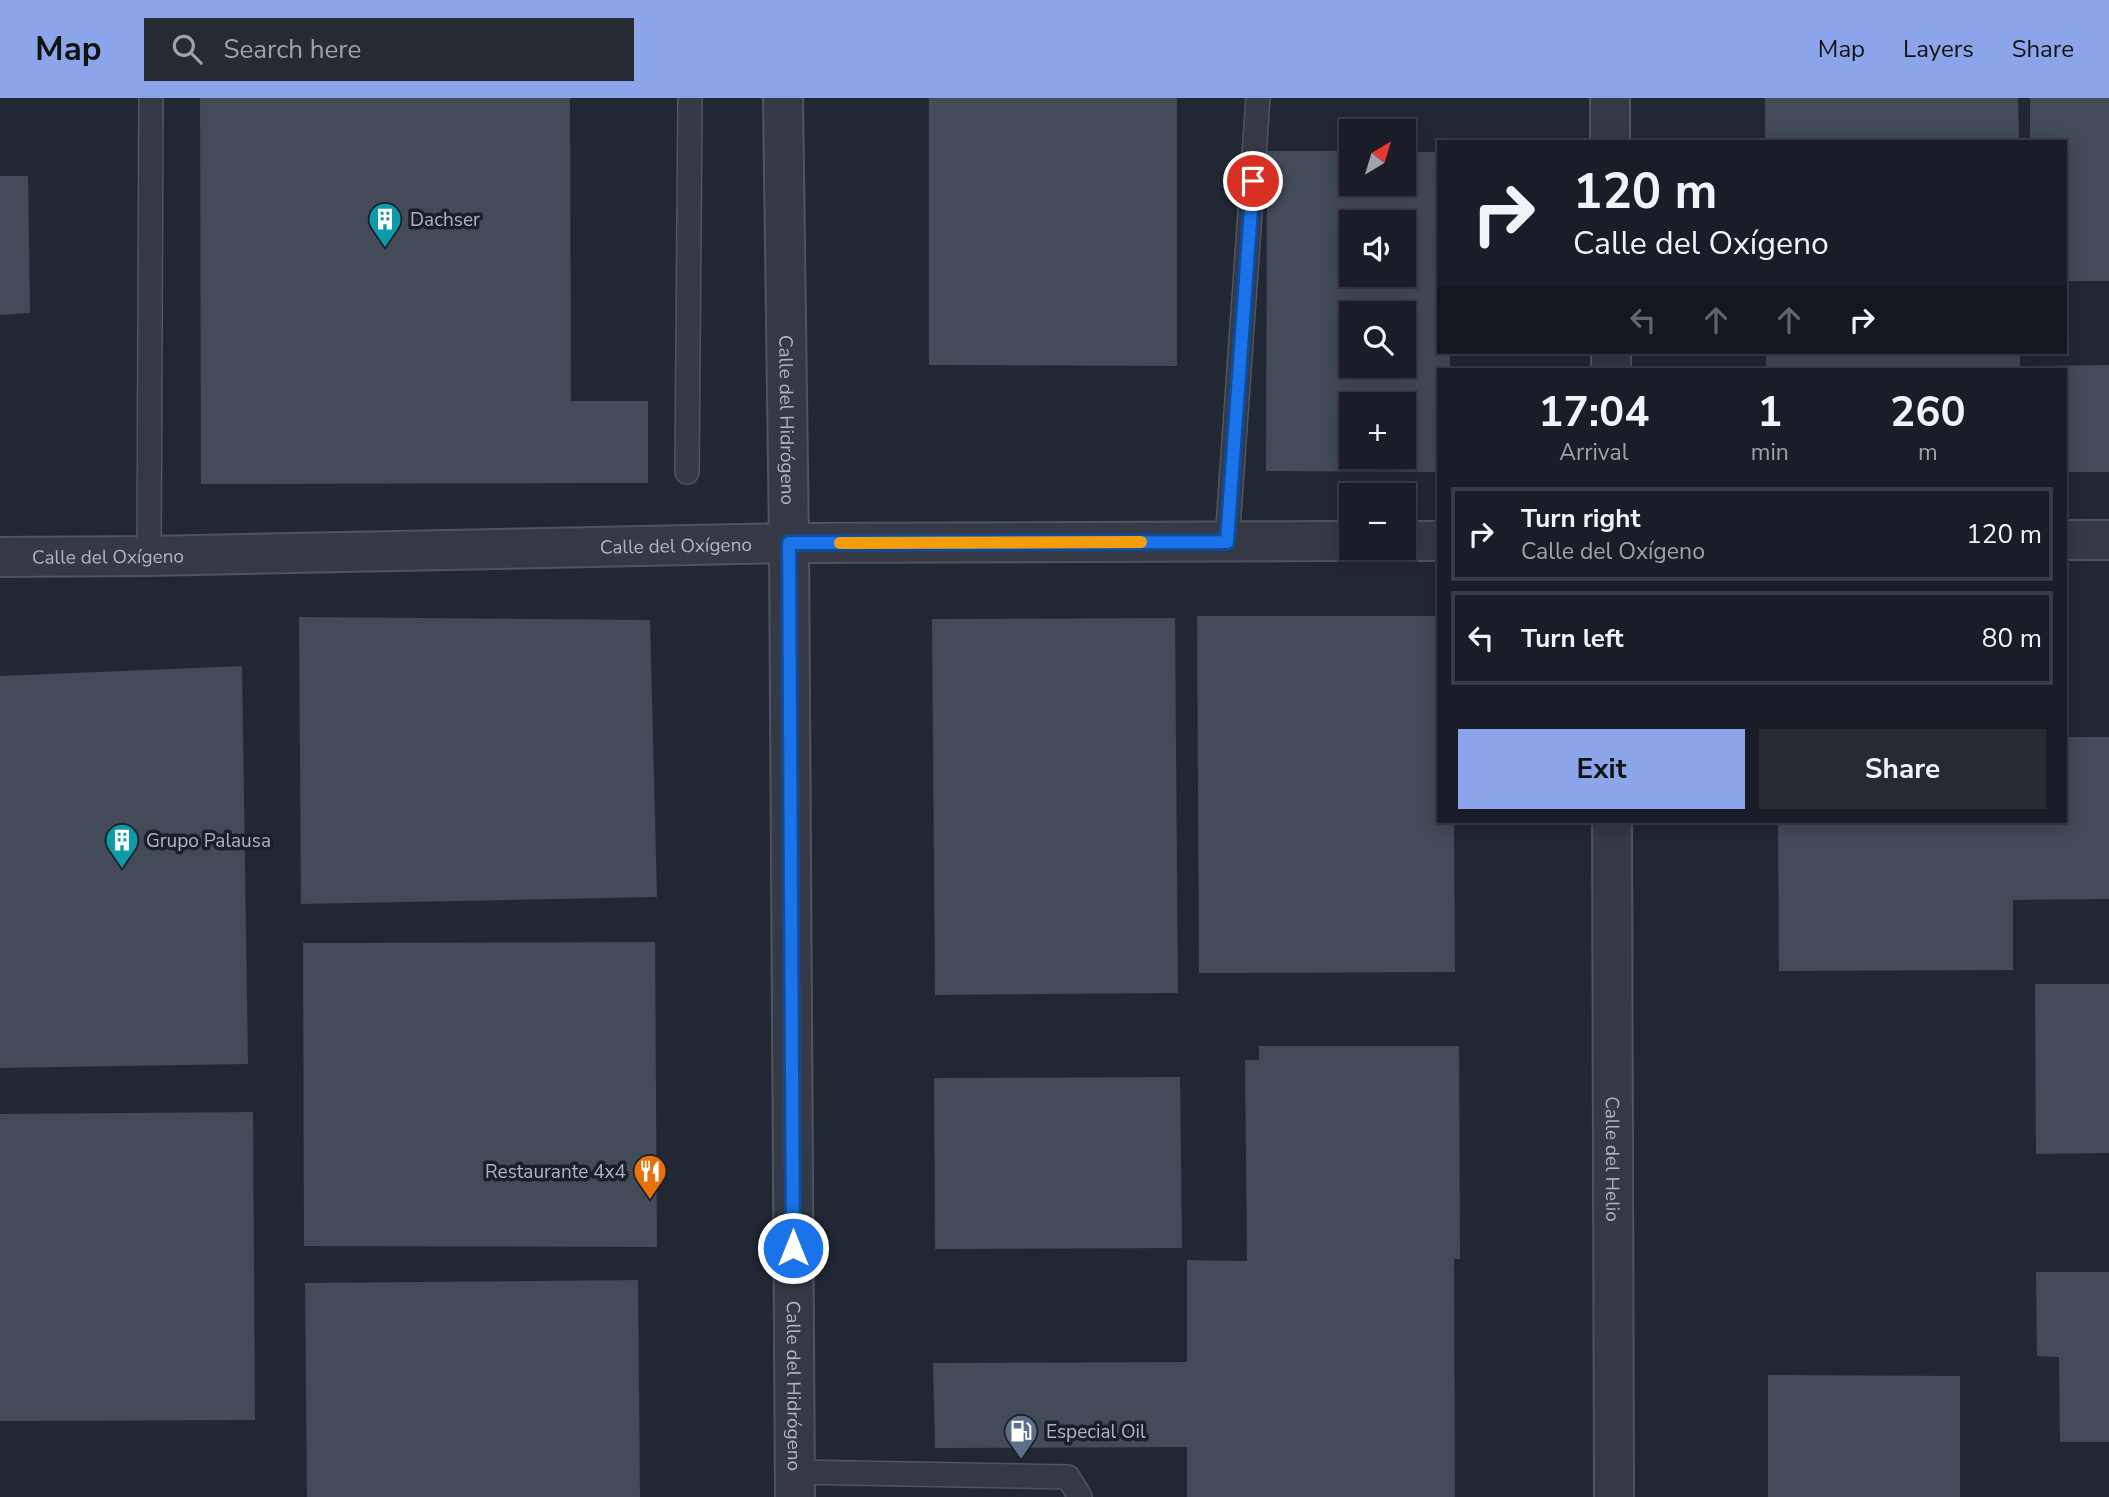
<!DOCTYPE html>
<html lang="en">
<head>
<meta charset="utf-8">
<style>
	body { margin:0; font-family:"Nunito Sans",sans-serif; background:#272a33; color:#f1f3f6; height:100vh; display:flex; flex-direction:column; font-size:26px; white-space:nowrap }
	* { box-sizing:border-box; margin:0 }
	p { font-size:23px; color:#9fa2a7 }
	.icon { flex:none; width:38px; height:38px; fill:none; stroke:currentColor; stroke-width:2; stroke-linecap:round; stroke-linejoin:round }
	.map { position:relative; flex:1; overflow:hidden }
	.side { position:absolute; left:1437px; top:270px; width:630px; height:455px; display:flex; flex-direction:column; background:#1a1d27; border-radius:0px; box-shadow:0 4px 18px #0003,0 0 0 2px #383b44 }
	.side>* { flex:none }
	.top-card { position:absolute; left:1437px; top:42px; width:630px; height:214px; border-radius:0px; box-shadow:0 4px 18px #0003,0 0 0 2px #383b44; background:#1a1d27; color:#f1f3f6; overflow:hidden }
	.needle { width:46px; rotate:38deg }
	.fabs { position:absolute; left:1339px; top:21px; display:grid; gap:14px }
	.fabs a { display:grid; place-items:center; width:77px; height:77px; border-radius:0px; background:#1a1d27; box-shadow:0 4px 18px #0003,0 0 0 2px #383b44; font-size:35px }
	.pin { position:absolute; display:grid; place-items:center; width:60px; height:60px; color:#fff; margin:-30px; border:4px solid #fff; border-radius:50%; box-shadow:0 2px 7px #0007 }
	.me { position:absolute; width:77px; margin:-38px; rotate:0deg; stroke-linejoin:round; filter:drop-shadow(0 0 5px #0008) }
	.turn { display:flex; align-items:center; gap:24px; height:147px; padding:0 21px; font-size:32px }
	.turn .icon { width:91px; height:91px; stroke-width:2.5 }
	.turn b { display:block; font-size:49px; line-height:60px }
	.lanes { display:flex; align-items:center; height:66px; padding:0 21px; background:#0003; justify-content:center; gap:35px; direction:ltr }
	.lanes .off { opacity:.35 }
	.eta { display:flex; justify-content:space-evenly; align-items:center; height:119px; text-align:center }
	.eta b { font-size:42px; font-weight:700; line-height:49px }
	.action { display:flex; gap:14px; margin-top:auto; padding:14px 21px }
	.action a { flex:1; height:80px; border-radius:0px; background:#8ba4ea; color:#111; font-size:28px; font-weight:700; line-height:80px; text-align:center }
	.action a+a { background:#272a33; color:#f1f3f6 }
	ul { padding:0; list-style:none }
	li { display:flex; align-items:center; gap:21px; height:94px; margin:0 14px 10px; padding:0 7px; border:4px solid #383b44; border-radius:0px }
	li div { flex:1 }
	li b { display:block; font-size:26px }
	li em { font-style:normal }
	header { display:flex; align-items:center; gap:42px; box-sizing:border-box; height:98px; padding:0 35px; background:#8ba4ea; color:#111 }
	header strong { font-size:33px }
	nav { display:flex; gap:38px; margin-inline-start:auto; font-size:24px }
	.search { width:490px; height:63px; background:#272a33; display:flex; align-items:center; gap:18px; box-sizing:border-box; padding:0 24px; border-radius:0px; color:#9fa2a7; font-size:26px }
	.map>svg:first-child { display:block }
</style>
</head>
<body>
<header>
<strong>Map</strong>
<div class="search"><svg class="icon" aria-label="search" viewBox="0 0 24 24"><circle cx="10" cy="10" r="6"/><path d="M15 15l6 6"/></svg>Search here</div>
<nav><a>Map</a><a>Layers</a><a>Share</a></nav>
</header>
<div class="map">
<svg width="2109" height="1399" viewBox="0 0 2109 1399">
	<rect width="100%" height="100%" fill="#222734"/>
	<path fill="#434a58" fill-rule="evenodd" d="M200 0H570L571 303H648V385L201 386Z
		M929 0H1177V268L929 267Z
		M1765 0H2018L2019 44H1765Z
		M2030 0H2109V183H2065V44H2030Z
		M1267 53H1351V86H1404V54H1438V254H1450V271H1438V374L1266 373ZM1351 124H1404V177H1351ZM1351 215H1404V268H1351ZM1351 306H1404V359H1351Z
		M0 78H28L30 215 0 217Z
		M1766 254H2020V271H1766Z
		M2109 267V374H2065V271H2031V268Z
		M1197 518H1438V723H1454L1455 874 1199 875Z
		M299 519 650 522 657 799 301 806Z
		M1175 520 1178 895 935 897 932 521Z
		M242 568 248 966 0 970V578Z
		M2065 639H2109V801L2013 802V872L1779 873 1778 723H2065Z
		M655 844 657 1149 304 1148 303 845Z
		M2035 886H2109V1055L2036 1056Z
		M1259 948H1459L1460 1161H1454L1455 1399H1187V1349L935 1350 933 1265 1187 1264V1162L1247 1163 1245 962H1259Z
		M1180 979 1182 1150 935 1151 934 980Z
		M253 1014 255 1322 0 1323V1016Z
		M2036 1174H2109V1344H2060L2059 1259 2037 1258Z
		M638 1182 640 1399H307L305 1185Z
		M1768 1277 1960 1278V1399H1768Z"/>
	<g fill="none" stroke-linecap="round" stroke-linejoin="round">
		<defs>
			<path id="service" d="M687 374 690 0
				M1227 444 1258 0
				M149 458 151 0
				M795 1374 1068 1379 1080 1399"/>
			<g id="minor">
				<path id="s1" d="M783 0 789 445 795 1399"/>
				<path d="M1610 0V44"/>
				<path d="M1611 254V271"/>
				<path d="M2065 442H2109"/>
				<path d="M1404 443H1438"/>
				<path id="s2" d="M0 459 149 458 789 445 1351 443"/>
				<path id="s3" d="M1612 723 1614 1399"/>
			</g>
		</defs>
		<use href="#service" stroke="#4f545f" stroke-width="26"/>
		<use href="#minor" stroke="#4f545f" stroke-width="42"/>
		<use href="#service" stroke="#353945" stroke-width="23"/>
		<use href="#minor" stroke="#353945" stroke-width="38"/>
	</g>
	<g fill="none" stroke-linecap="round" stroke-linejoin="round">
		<defs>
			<path id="route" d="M793 1150 789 445 1227 444 1253 83"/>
		</defs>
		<use href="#route" stroke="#114b97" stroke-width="18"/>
		<use href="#route" stroke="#1a73e8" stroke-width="12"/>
		<path stroke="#f59e0b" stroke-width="12" d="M840 445 1141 444"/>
	</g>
	<defs>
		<symbol id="building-pin" viewBox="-11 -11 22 30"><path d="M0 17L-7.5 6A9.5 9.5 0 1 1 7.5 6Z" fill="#0f9aa8" stroke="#1a1f29"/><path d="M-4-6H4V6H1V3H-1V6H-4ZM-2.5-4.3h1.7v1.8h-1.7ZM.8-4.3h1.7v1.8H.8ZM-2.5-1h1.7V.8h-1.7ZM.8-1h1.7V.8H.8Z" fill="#fff"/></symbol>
		<symbol id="restaurant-pin" viewBox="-11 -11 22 30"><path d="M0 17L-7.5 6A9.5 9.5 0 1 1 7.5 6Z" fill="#e8710a" stroke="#1a1f29"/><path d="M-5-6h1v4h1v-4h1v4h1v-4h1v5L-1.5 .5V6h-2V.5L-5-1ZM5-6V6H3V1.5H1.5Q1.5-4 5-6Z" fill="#fff"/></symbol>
		<symbol id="fuel-pin" viewBox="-11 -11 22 30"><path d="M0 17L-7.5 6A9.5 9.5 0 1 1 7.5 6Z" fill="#5c6f8a" stroke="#1a1f29"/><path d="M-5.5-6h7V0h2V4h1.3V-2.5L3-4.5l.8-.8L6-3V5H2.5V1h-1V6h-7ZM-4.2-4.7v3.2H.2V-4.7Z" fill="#fff"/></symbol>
	</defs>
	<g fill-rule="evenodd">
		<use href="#building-pin" x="366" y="102" width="38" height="52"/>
		<use href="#building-pin" x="103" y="723" width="38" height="52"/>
		<use href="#restaurant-pin" x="631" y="1054" width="38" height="52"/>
		<use href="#fuel-pin" x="1002" y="1314" width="38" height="52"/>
	</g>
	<g text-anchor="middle" stroke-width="7" stroke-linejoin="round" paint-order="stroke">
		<g font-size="19" fill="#afb4c1" stroke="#1a1f29" text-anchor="start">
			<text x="410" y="128">Dachser</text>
			<text x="146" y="749">Grupo Palausa</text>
			<text x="626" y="1080" text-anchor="end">Restaurante 4x4</text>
			<text x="1046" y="1340">Especial Oil</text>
		</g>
		<g font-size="19" fill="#afb4c1" stroke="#1a1f29">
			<text dy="7" stroke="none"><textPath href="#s1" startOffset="322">Calle del Hidrógeno</textPath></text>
			<text dy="7" stroke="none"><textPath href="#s2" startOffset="676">Calle del Oxígeno</textPath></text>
			<text dy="7" stroke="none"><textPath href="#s2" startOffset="108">Calle del Oxígeno</textPath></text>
			<text dy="7" stroke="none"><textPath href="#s3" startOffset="338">Calle del Helio</textPath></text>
			<text dy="7" stroke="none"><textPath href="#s1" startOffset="1288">Calle del Hidrógeno</textPath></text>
		</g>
	</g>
</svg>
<div class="fabs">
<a><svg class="needle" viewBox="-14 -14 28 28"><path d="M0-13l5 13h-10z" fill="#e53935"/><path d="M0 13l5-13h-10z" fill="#9fa2a7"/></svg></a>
<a><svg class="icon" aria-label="sound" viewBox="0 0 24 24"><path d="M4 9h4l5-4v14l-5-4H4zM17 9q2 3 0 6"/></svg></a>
<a><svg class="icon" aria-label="search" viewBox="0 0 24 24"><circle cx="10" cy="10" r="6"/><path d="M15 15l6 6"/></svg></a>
<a>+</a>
<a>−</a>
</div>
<div class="pin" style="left:1253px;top:83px;background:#d93025"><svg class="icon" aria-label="arrive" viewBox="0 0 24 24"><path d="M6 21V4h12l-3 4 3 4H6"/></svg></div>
<svg class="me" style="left:793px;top:1150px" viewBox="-20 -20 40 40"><circle r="17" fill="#1a73e8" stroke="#fff" stroke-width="3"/><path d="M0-11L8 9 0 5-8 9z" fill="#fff"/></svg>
<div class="top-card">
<div class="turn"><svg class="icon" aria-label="right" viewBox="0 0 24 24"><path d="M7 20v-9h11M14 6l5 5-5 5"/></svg><div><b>120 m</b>Calle del Oxígeno</div></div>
<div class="lanes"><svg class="icon off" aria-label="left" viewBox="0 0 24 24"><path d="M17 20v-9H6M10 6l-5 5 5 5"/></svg><svg class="icon off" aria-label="ahead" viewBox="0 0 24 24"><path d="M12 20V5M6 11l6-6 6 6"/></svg><svg class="icon off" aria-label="ahead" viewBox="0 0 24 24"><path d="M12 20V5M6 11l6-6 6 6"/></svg><svg class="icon" aria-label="right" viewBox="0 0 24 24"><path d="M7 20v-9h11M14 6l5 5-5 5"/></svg></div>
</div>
<section class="side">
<div class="eta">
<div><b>17:04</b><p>Arrival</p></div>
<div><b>1</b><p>min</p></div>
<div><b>260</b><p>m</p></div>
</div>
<ul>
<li><svg class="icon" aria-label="right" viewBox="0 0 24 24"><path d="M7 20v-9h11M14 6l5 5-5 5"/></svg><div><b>Turn right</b><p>Calle del Oxígeno</p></div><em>120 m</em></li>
<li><svg class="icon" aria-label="left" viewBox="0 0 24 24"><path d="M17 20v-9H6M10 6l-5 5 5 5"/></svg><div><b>Turn left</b></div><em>80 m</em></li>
</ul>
<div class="action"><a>Exit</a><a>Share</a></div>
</section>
</div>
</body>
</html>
